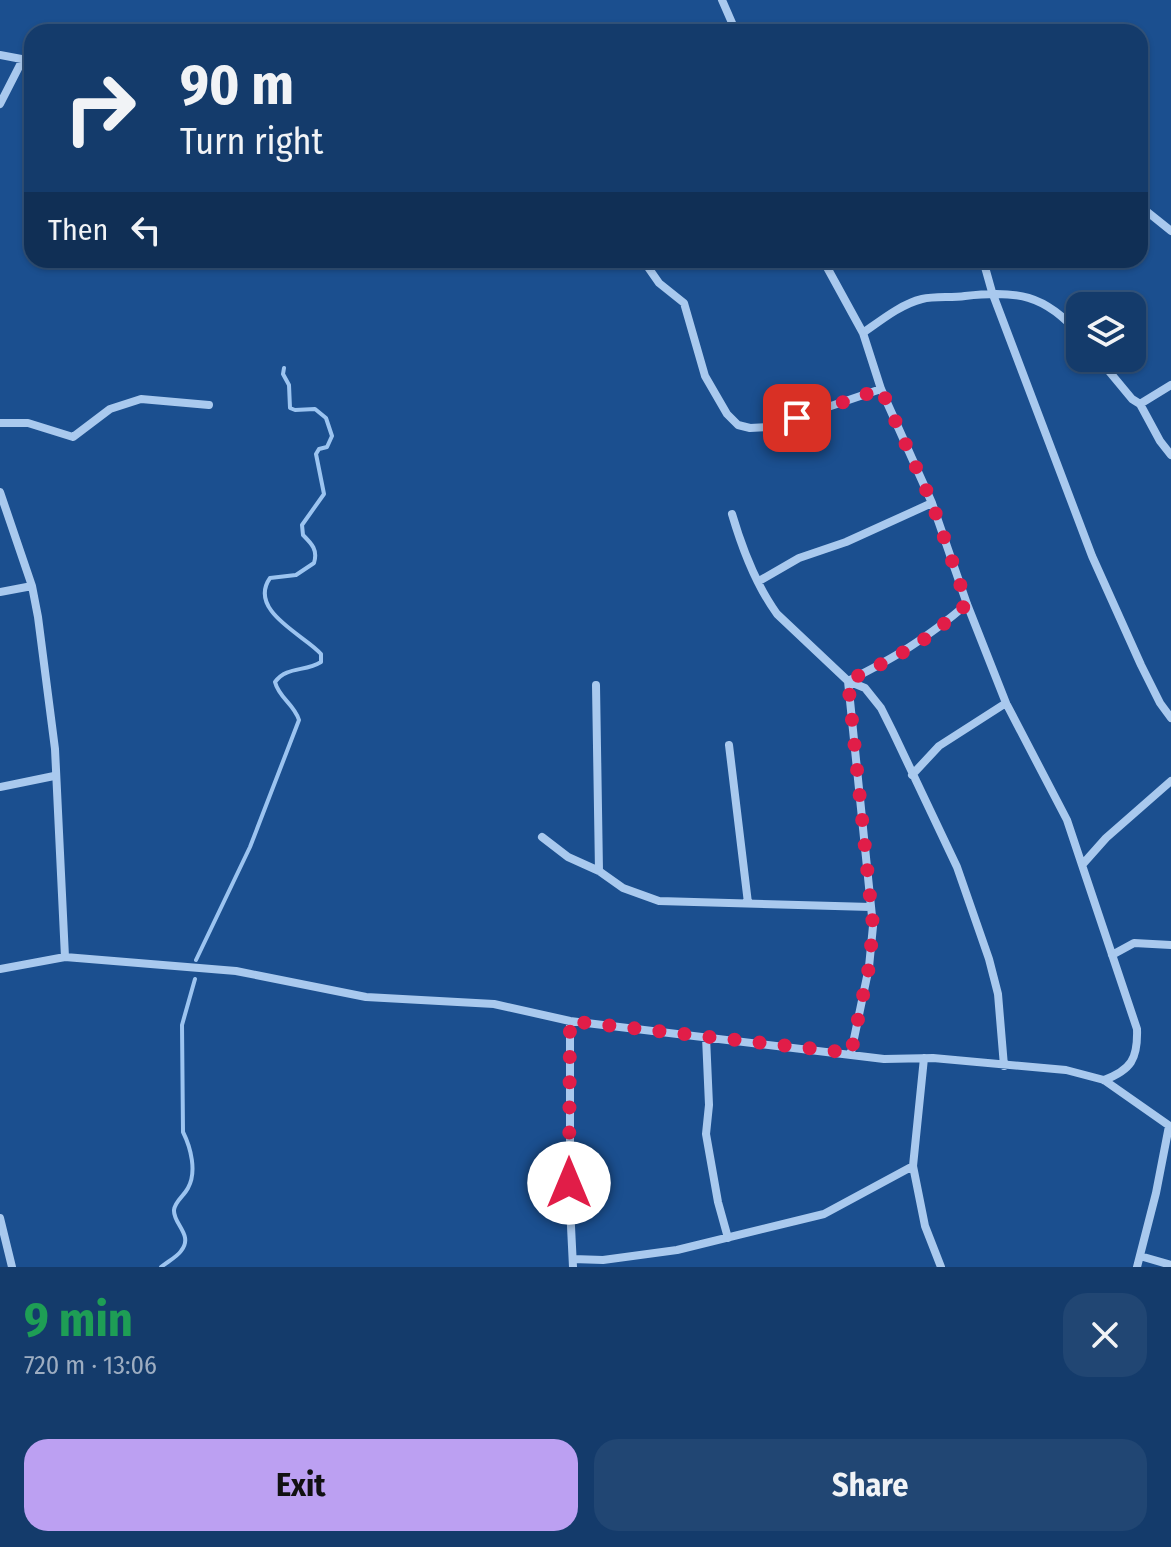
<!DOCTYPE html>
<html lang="en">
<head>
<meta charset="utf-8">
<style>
	body { margin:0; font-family:"Fira Sans Condensed",sans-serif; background:#214673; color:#f1f3f6; height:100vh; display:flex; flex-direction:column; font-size:30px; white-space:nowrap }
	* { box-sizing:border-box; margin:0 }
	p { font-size:26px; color:#9dadc1 }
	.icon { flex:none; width:44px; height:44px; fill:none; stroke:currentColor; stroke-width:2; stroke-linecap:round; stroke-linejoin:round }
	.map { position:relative; height:1267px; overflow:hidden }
	.details { display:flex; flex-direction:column; background:#143b6b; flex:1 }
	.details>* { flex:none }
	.banner { position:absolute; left:24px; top:24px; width:1124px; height:244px; border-radius:24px; box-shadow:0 2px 6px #0004,0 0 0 2px #33557e; background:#143b6b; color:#f1f3f6; overflow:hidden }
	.tools { position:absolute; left:1066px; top:292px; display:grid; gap:16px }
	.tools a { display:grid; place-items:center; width:80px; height:80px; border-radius:16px; background:#143b6b; box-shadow:0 2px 6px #0004,0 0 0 2px #33557e; font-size:40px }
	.pin { position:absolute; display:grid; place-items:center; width:68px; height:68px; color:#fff; margin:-34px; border-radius:16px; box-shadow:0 4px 12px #0006 }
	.me { position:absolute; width:88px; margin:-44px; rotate:0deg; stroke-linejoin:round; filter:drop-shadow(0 0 6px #0008) }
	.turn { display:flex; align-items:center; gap:28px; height:168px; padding:0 24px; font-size:36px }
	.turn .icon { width:104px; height:104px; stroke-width:2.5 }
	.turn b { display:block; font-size:56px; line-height:68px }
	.then { display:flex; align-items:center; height:76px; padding:0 24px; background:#0003; gap:16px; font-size:30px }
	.round { display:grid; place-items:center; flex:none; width:84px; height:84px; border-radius:24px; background:#214673 }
	.overview { display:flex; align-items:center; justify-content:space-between; height:136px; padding:0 24px }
	h1 { font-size:48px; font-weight:700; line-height:60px; color:#1e9e55 }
	.cta { display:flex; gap:16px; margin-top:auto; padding:16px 24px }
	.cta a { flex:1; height:92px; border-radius:24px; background:#bca0f2; color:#111; font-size:32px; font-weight:700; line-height:92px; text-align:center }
	.cta a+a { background:#214673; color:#f1f3f6 }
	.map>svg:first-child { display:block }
</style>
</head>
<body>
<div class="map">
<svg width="1171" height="1267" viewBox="0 0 1171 1267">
	<rect width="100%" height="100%" fill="#1b4f8f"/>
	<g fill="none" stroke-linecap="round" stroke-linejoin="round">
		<path stroke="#9cc4f0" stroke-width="4" d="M196 960 250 847 299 720C294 704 279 698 275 682 287 666 305 672 321 662V654C306 636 247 611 270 578L296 575 314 563C318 550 312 544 303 535L302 525 324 494 316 454 319 449 327 447 332 436 326 418 315 409 295 410 290 408 289 385 283 374 284 368
			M161 1267C167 1262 177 1257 181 1251 194 1235 173 1224 174 1210 175 1201 184 1196 188 1188 197 1172 191 1148 183 1132L182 1025 195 979"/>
		<path stroke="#a9c9ee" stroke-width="8" d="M722 0 736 32
			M0 55 32 61
			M0 104 23 59
			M1140 206 1171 231
			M643 260 659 283 684 303 705 376 727 414 738 425 750 428 769 427 881 389
			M823 260 863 333 881 389 932 503 967 604 1006 703 1067 820 1082 865
			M983 260 992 292 1092 556 1141 665 1160 703 1171 718
			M863 333C880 321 901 304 922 299 935 296 951 298 965 296 1016 290 1045 294 1080 335
			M1098 358 1132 399 1140 404 1160 441 1171 455
			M1140 404 1171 385
			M0 423H28L73 437 110 409 141 399 209 405
			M0 492 32 586 38 617 55 749 65 957
			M732 514C742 548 756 585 777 614L848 681 865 688 881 708 893 732 957 867 989 959 998 994 1004 1066
			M759 581 799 558 846 542 932 503
			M0 592 32 586
			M596 685 599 871
			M729 745 748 903
			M912 775 939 746 1006 703
			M0 787 54 776
			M542 837 568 857 599 871 623 888 659 901 871 907
			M1112 955 1134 943 1171 945
			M0 969 65 957 236 971 366 997 494 1004 570 1021 884 1059 933 1058 1066 1070 1104 1080 1171 1127
			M570 1021V1206L573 1267
			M706 1037 709 1105 706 1134 718 1202 728 1238
			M851 1053 869 967 873 926 848 681C896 657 926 639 967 604
			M924 1058 913 1166 925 1226 941 1267
			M1104 1080C1131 1070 1138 1059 1137 1029L1082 865 1106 838 1171 781
			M0 1218 12 1267
			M1140 1256 1171 1265
			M573 1259 603 1260 677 1250 824 1214 913 1166
			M1137 1267 1156 1193 1169 1126"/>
	</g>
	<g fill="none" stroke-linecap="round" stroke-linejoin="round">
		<path stroke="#e11d48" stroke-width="14" stroke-dasharray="0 25.2" d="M569 1183 570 1021 851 1053 869 967 873 926 848 681 897 656 931 635 967 604 932 503 881 389 797 418"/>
	</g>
</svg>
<div class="tools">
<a><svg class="icon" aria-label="layers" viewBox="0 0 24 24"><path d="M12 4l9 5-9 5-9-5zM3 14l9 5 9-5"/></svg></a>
</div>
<div class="pin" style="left:797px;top:418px;background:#d93025"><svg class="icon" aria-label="arrive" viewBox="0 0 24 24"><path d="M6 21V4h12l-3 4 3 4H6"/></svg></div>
<svg class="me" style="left:569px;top:1183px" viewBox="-20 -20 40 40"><circle r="19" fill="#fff"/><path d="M0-13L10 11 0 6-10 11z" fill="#e11d48"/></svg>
<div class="banner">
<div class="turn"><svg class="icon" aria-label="right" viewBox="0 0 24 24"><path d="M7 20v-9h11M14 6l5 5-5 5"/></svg><div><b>90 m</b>Turn right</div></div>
<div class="then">Then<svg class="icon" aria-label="left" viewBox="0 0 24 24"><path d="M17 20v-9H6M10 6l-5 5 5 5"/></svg></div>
</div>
</div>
<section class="details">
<div class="overview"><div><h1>9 min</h1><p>720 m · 13:06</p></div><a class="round"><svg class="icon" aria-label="close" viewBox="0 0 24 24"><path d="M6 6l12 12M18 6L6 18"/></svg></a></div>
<div class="cta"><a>Exit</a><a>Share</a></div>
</section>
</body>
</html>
